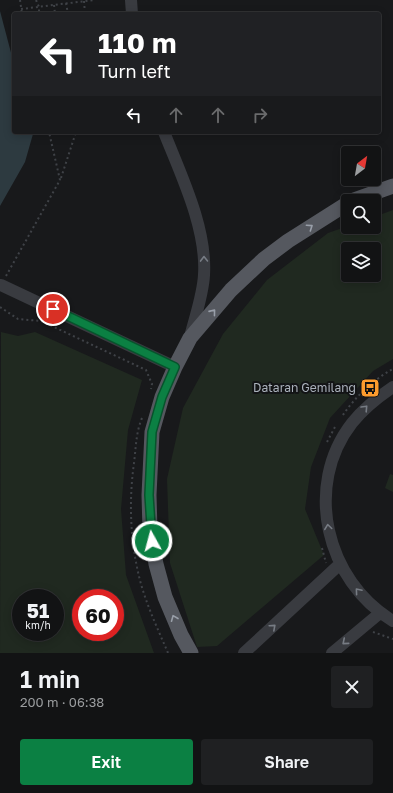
<!DOCTYPE html>
<html lang="en">
<head>
<meta charset="utf-8">
<style>
	body { margin:0; font-family:"Golos Text",sans-serif; background:#1f2022; color:#f1f3f6; height:100vh; display:flex; flex-direction:column; font-size:15px; white-space:nowrap }
	* { box-sizing:border-box; margin:0 }
	p { font-size:13px; color:#9c9ea0 }
	.icon { flex:none; width:22px; height:22px; fill:none; stroke:currentColor; stroke-width:2; stroke-linecap:round; stroke-linejoin:round }
	.map { position:relative; height:653px; overflow:hidden }
	.panel { display:flex; flex-direction:column; background:#121314; flex:1 }
	.panel>* { flex:none }
	.banner { position:absolute; left:12px; top:12px; width:369px; height:122px; border-radius:4px; box-shadow:0 2px 10px #0003,0 0 0 1px #313234; background:#202124; color:#fff; overflow:hidden }
	.needle { width:26px; rotate:31deg }
	.buttons { position:absolute; left:341px; top:146px; display:grid; gap:8px }
	.buttons a { display:grid; place-items:center; width:40px; height:40px; border-radius:4px; background:#121314; box-shadow:0 2px 10px #0003,0 0 0 1px #313234; font-size:20px }
	.speed { position:absolute; left:12px; top:589px; display:flex; gap:8px; font-size:20px; font-weight:700; text-align:center }
	.speed>* { display:grid; place-content:center; width:52px; height:52px; border-radius:50%; background:#121314; box-shadow:0 2px 10px #0003,0 0 0 1px #313234; line-height:1 }
	.speed small { font-size:10px; font-weight:400 }
	.speed .limit { border:6px solid #d22; background:#fff; color:#111 }
	.pin { position:absolute; display:grid; place-items:center; width:34px; height:34px; color:#fff; margin:-17px; border:2px solid #fff; border-radius:50%; box-shadow:0 1px 4px #0007 }
	.me { position:absolute; width:44px; margin:-22px; rotate:353deg; stroke-linejoin:round; filter:drop-shadow(0 0 3px #0008) }
	.turn { display:flex; align-items:center; gap:14px; height:84px; padding:0 20px; font-size:18px }
	.turn .icon { width:52px; height:52px; stroke-width:2.5 }
	.turn b { display:block; font-size:28px; line-height:34px }
	.lanes { display:flex; align-items:center; height:38px; padding:0 20px; background:#0003; justify-content:center; gap:20px; direction:ltr }
	.lanes .off { opacity:.35 }
	.round { display:grid; place-items:center; flex:none; width:42px; height:42px; border-radius:4px; background:#1f2022 }
	.overview { display:flex; align-items:center; justify-content:space-between; height:68px; padding:0 20px }
	h1 { font-size:24px; font-weight:600; line-height:30px }
	.cta { display:flex; gap:8px; margin-top:auto; padding:8px 20px }
	.cta a { flex:1; height:46px; border-radius:4px; background:#0b8043; color:#fff; font-size:16px; font-weight:600; line-height:46px; text-align:center }
	.cta a+a { background:#1f2022; color:#f1f3f6 }
	.map>svg:first-child { display:block }
</style>
</head>
<body>
<div class="map">
<svg width="393" height="653" viewBox="0 0 393 653">
	<rect width="100%" height="100%" fill="#18191b"/>
	<path fill="#202920" fill-rule="evenodd" d="M393 210V359L373 371 330 418 311 467 305 509 324 555 217 646 197 647 170 563 167 479 183 408 223 334 267 280 328 233 348 226 374 227V217ZM348 249H374V275H348Z
		M1 332 18 336 35 332 142 380 128 430 121 509 126 575 154 653H0ZM21 598H55V632H21ZM81 598H115V632H81Z
		M390 474 393 475V492L385 488Z"/>
	<path fill="#2d3a40" d="M0 11 14 64V132H32L33 134 25 162 0 206Z"/>
	<g fill="none" stroke-linecap="round" stroke-linejoin="round">
		<path stroke="#3f4247" stroke-width="2" stroke-dasharray="2 3" stroke-linecap="butt" d="M20 0 22 14
			M36 0 39 7V14
			M84 1 85 14
			M66 3 68 14
			M54 5 55 14
			M21 9 94 0
			M61 178 76 132
			M6 276 60 180 49 132
			M0 307 18 319 41 321 146 370 152 384 151 389
			M343 415C355 397 374 379 393 369
			M142 418C136 432 136 447 134 463 129 499 130 536 138 572 144 600 157 627 168 653
			M327 442 336 425
			M322 548 326 563
			M373 632 393 639"/>
		<path stroke="#393b40" stroke-width="12" d="M131 0 132 14
			M164 132C181 175 207 228 204 275 203 295 195 317 190 337
			M1 285 175 367
			M393 387C378 397 364 408 352 423 303 486 326 581 393 621
			M244 653 340 564
			M332 653 380 613"/>
		<path stroke="#55585f" stroke-width="15" d="M351 201 393 186
			M191 653 181 635 165 597 156 564 150 530 149 495 152 432 162 397 175 367 190 338 231 290 264 259 288 241 348 203"/>
	</g>
	<defs><path id="oneway-chevron" d="M-2-3.5L2.5 0L-2 3.5" fill="none" stroke-width="1.6" stroke-linecap="round" stroke-linejoin="round"/></defs>
	<g stroke="#999fa9">
		<use href="#oneway-chevron" transform="translate(310 227) rotate(-34)"/>
		<use href="#oneway-chevron" transform="translate(213 312) rotate(-51)"/>
		<use href="#oneway-chevron" transform="translate(174 618) rotate(-112)"/>
	</g>
	<g stroke="#777c84">
		<use href="#oneway-chevron" transform="translate(204 259) rotate(-91)"/>
		<use href="#oneway-chevron" transform="translate(365 408) rotate(-47)"/>
		<use href="#oneway-chevron" transform="translate(328 527) rotate(-98)"/>
		<use href="#oneway-chevron" transform="translate(358 591) rotate(-130)"/>
		<use href="#oneway-chevron" transform="translate(273 627) rotate(-42)"/>
		<use href="#oneway-chevron" transform="translate(345 642) rotate(140)"/>
	</g>
	<g fill="none" stroke-linecap="round" stroke-linejoin="round">
		<defs>
			<path id="route" d="M53 309 175 367 162 397 152 432 149 495 152 541"/>
		</defs>
		<use href="#route" stroke="#07532c" stroke-width="10"/>
		<use href="#route" stroke="#0b8043" stroke-width="7"/>
	</g>
	<defs>
		<symbol id="bus-square" viewBox="-11 -11 22 22"><rect x="-9" y="-9" width="18" height="18" rx="4" fill="#fe9c2d" stroke="#131416"/><path d="M-5-6H5V4H4V6H2V4H-2V6H-4V4H-5ZM-3.5-4V0h7V-4ZM-3.5 1.2v1.5H-2V1.2ZM2 1.2v1.5H3.5V1.2Z" fill="#111"/></symbol>
	</defs>
	<g fill-rule="evenodd">
		<use href="#bus-square" x="359" y="377" width="22" height="22"/>
	</g>
	<g text-anchor="middle" stroke-width="4" stroke-linejoin="round" paint-order="stroke">
		<g font-size="12" fill="#aab1bb" stroke="#131416" text-anchor="end">
			<text x="356" y="392">Dataran Gemilang</text>
		</g>
	</g>
</svg>
<div class="buttons">
<a><svg class="needle" viewBox="-14 -14 28 28"><path d="M0-13l5 13h-10z" fill="#e53935"/><path d="M0 13l5-13h-10z" fill="#9c9ea0"/></svg></a>
<a><svg class="icon" aria-label="search" viewBox="0 0 24 24"><circle cx="10" cy="10" r="6"/><path d="M15 15l6 6"/></svg></a>
<a><svg class="icon" aria-label="layers" viewBox="0 0 24 24"><path d="M12 4l9 5-9 5-9-5zM3 14l9 5 9-5"/></svg></a>
</div>
<div class="speed"><div>51<small>km/h</small></div><div class="limit">60</div></div>
<div class="pin" style="left:53px;top:309px;background:#d93025"><svg class="icon" aria-label="arrive" viewBox="0 0 24 24"><path d="M6 21V4h12l-3 4 3 4H6"/></svg></div>
<svg class="me" style="left:152px;top:541px" viewBox="-20 -20 40 40"><circle r="17" fill="#0b8043" stroke="#fff" stroke-width="3"/><path d="M0-11L8 9 0 5-8 9z" fill="#fff"/></svg>
<div class="banner">
<div class="turn"><svg class="icon" aria-label="left" viewBox="0 0 24 24"><path d="M17 20v-9H6M10 6l-5 5 5 5"/></svg><div><b>110 m</b>Turn left</div></div>
<div class="lanes"><svg class="icon" aria-label="left" viewBox="0 0 24 24"><path d="M17 20v-9H6M10 6l-5 5 5 5"/></svg><svg class="icon off" aria-label="ahead" viewBox="0 0 24 24"><path d="M12 20V5M6 11l6-6 6 6"/></svg><svg class="icon off" aria-label="ahead" viewBox="0 0 24 24"><path d="M12 20V5M6 11l6-6 6 6"/></svg><svg class="icon off" aria-label="right" viewBox="0 0 24 24"><path d="M7 20v-9h11M14 6l5 5-5 5"/></svg></div>
</div>
</div>
<section class="panel">
<div class="overview"><div><h1>1 min</h1><p>200 m · 06:38</p></div><a class="round"><svg class="icon" aria-label="close" viewBox="0 0 24 24"><path d="M6 6l12 12M18 6L6 18"/></svg></a></div>
<div class="cta"><a>Exit</a><a>Share</a></div>
</section>
</body>
</html>
